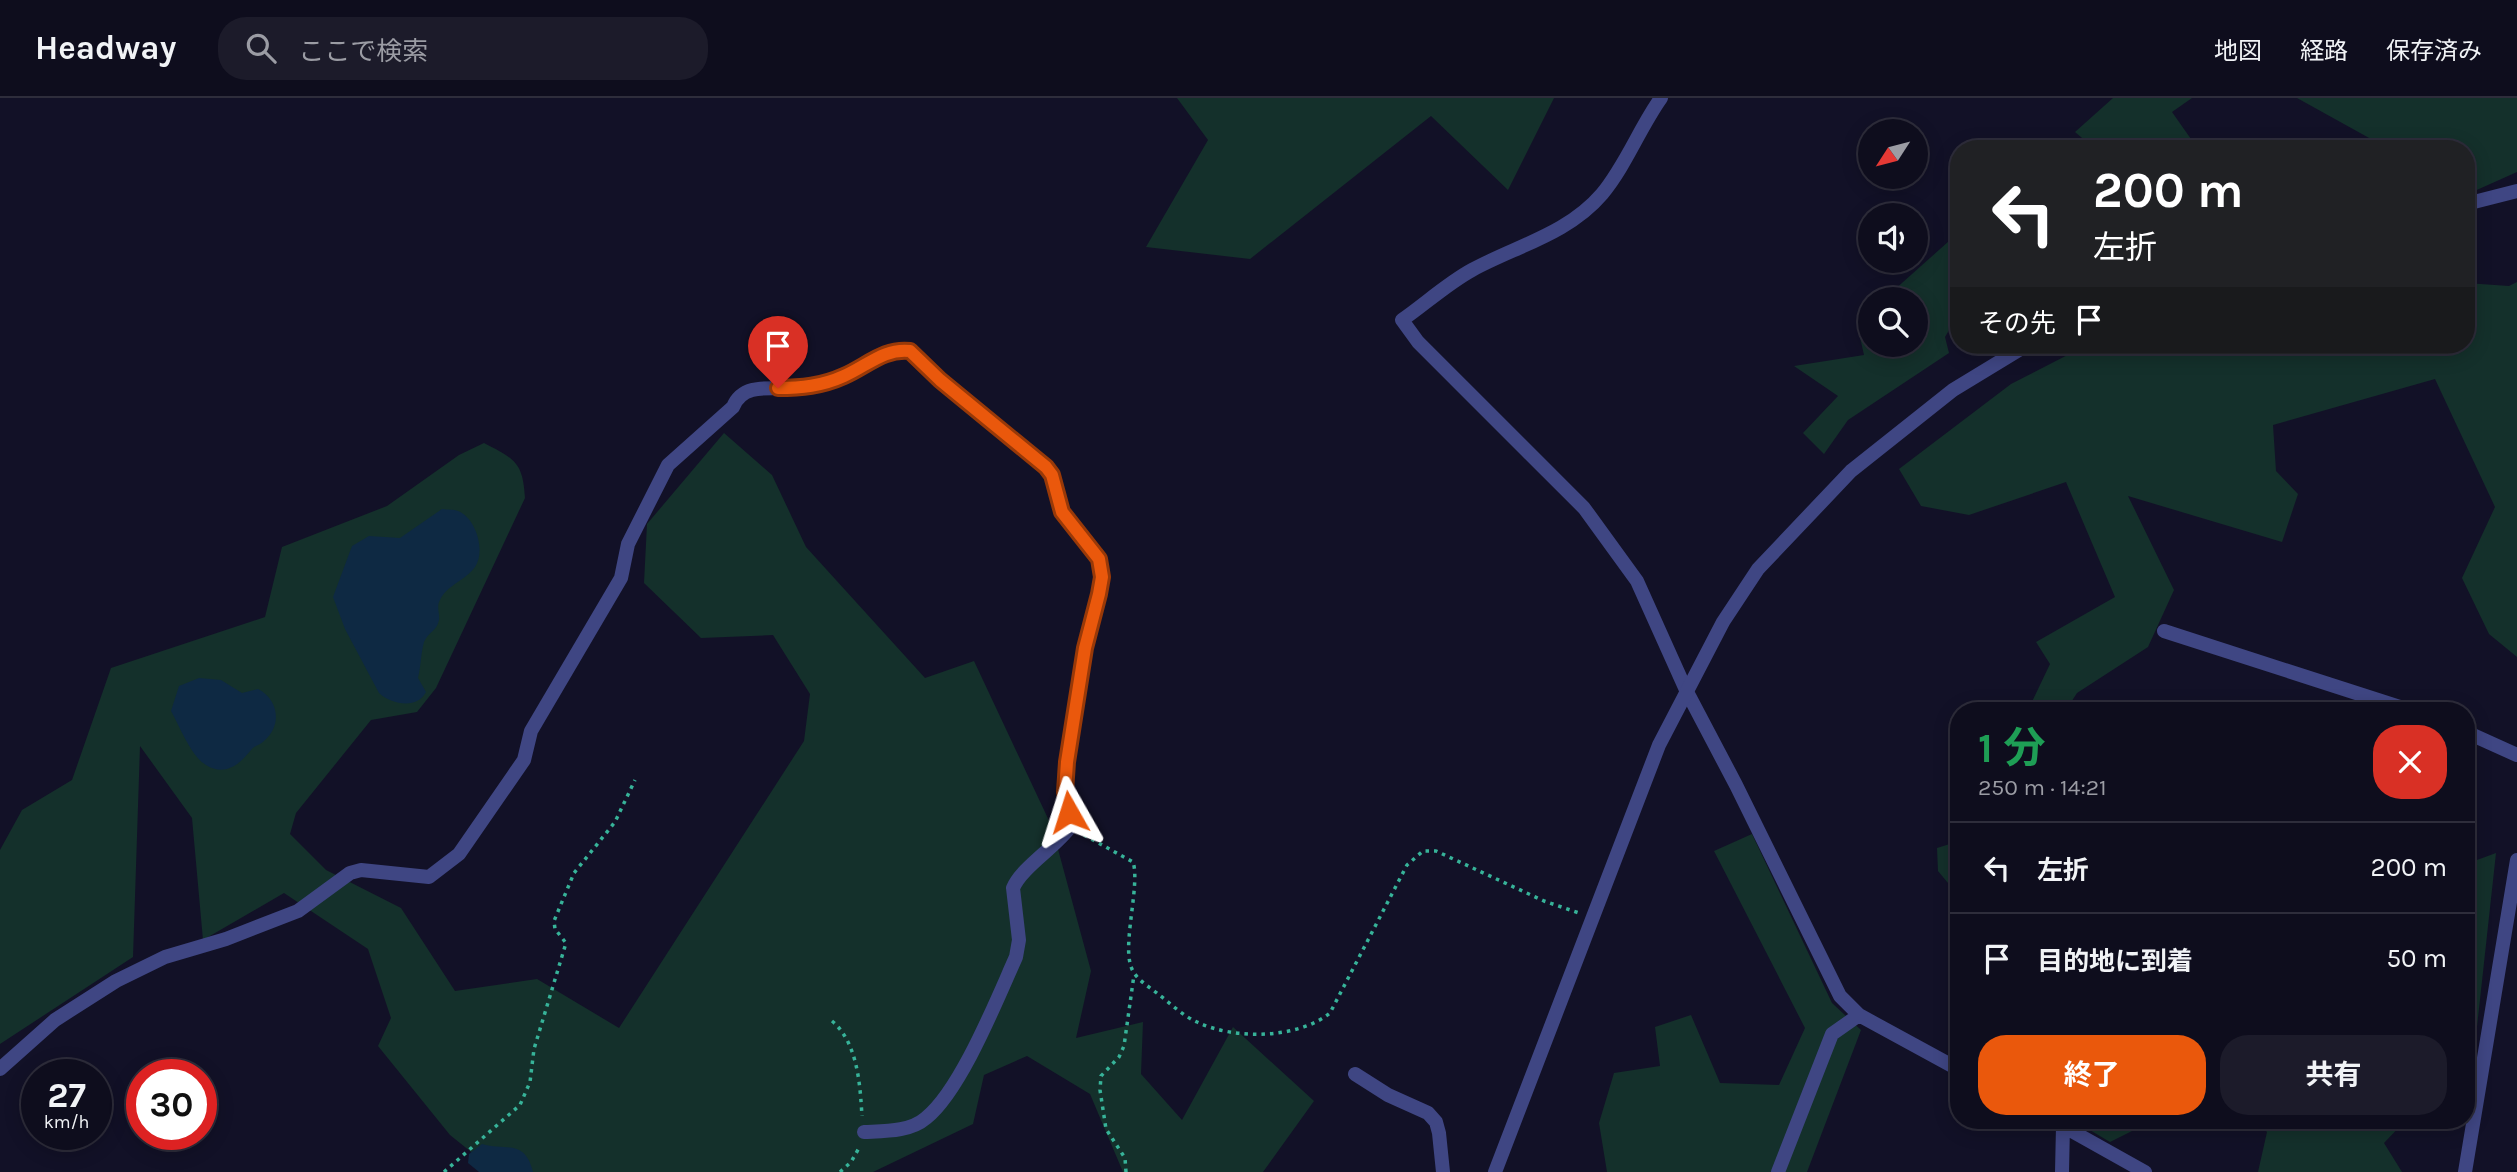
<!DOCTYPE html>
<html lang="ja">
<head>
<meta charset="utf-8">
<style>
	body { margin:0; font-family:Karla,"Noto Sans JP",sans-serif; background:#1c1b2a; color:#f1f3f6; height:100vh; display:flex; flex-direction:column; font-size:26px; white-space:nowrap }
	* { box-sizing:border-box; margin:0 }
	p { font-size:23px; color:#9b9ca4 }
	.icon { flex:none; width:38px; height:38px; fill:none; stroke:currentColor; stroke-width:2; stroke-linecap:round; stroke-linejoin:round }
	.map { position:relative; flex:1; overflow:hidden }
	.panel { position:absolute; left:1950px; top:604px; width:525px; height:427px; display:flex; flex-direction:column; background:#0e0d1d; border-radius:28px; box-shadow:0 4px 18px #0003,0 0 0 2px #2e2d3b }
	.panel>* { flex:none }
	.guide { position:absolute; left:1950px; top:42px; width:525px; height:214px; border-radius:28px; box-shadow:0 4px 18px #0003,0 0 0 2px #2e2d3b; background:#202124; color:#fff; overflow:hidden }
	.needle { width:46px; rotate:234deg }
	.fabs { position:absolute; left:1858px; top:21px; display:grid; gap:14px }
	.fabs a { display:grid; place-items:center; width:70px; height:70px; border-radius:50%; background:#0e0d1d; box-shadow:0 4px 18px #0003,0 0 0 2px #2e2d3b; font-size:35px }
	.speed { position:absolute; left:21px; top:961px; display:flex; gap:14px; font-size:35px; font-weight:700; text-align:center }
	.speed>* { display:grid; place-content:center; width:91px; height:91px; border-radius:50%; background:#0e0d1d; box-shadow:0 4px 18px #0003,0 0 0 2px #2e2d3b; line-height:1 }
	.speed small { font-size:18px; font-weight:400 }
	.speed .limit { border:10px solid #d22; background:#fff; color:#111 }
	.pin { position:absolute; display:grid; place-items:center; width:60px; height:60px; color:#fff; margin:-72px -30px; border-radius:50% 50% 50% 0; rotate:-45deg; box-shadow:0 0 7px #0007 }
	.pin .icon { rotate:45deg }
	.me { position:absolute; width:77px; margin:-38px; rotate:354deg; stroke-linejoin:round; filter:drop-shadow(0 0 5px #0008) }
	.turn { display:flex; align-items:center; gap:24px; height:147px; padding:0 28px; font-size:32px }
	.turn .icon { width:91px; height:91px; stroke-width:2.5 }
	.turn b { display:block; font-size:49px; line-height:60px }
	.then { display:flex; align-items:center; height:66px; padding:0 28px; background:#0003; gap:14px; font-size:26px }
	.round { display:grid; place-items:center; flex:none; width:74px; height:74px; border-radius:28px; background:#1c1b2a }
	.head { display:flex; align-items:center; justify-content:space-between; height:119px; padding:0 28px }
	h1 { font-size:42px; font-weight:700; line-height:52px; color:#1e9e55 }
	.cta { display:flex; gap:14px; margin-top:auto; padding:14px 28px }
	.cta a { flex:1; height:80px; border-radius:28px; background:#ea580c; color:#fff; font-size:28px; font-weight:700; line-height:80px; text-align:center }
	.cta a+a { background:#1c1b2a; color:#f1f3f6 }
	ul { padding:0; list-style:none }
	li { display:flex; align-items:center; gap:21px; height:91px; padding:0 28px; border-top:2px solid #2e2d3b }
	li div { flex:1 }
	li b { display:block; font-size:26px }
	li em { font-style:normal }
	header { display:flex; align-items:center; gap:42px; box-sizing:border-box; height:98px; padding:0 35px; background:#0e0d1d; border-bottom:2px solid #2e2d3b }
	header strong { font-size:33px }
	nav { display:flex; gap:38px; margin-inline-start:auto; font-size:24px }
	.search { width:490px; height:63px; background:#1c1b2a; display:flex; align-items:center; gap:18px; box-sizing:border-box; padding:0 24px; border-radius:28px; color:#9b9ca4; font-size:26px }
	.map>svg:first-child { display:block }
</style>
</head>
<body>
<header>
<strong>Headway</strong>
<div class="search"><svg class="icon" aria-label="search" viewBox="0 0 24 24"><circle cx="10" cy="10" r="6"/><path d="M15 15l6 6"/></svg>ここで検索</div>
<nav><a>地図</a><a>経路</a><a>保存済み</a></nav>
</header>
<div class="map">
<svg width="2517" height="1074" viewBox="0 0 2517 1074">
	<rect width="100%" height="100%" fill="#121127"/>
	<path fill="#14302b" d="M1177 0H1554L1508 92 1431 18 1250 161 1146 149 1208 42Z
		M2113 0H2192L2172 14 2198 51H2095L2075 34Z
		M2297 0H2517V74L2470 95 2466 93V51H2389Z
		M1958 135V217L1945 239 1949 255 1848 322 1824 356 1803 335 1838 298 1794 268 1864 257 1859 235 1871 225V247H1916V201H1884Z
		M2517 184V559L2489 536 2462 480 2495 409 2435 281 2273 327 2276 373 2298 396 2282 444 2128 398 2174 492 2148 549 2077 595 2066 612H2028L2050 566 2036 544 2115 499 2066 384 1969 417 1921 408 1899 371 2011 286 2087 247H2466V185L2509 188Z
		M724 335 772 377 806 449 925 580 974 563 1052 729 1091 873 1076 940 1143 924 1141 976 1182 1022 1233 929 1314 1003 1263 1074H1123L1090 996 1027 958 984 977 973 1026 873 1074H496L450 1037 378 948 391 920 368 851 284 795 203 842 192 720 140 648 133 859 0 946V752L22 712 72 682 111 570 265 519 282 449 387 408 459 357 484 345C515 361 523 364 525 400L436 590 417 614 371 622 296 715 290 736 326 772 401 810 455 893 537 881 619 930 804 643 810 596 773 537 701 540 644 485 647 426Z
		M1752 736 1832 905 1861 932 1807 1074H1607L1599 1025 1614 975 1660 968 1655 929 1691 917 1720 985 1779 987 1805 930 1714 753Z
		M1953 745 1958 756V797L1938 773 1937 750Z
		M2496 755 2469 1002H2466V766Z
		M2073 1022H2154L2110 1044Z
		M2256 1022H2406L2384 1045 2402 1074H2258L2267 1034Z"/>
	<path fill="#0e2943" d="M442 411C447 412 454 411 458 413 476 420 486 453 475 469 466 482 447 487 440 502 436 509 440 515 439 522 437 533 428 534 424 544 421 554 421 568 418 580L426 594C417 612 391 606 379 595L345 531 333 499 352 448 369 438 400 440Z
		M199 580 221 582 242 595 258 591C278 601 283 627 264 643 260 647 254 648 251 652 240 666 225 679 206 667 191 658 180 629 171 613L179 588Z
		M482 1046C506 1053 525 1041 533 1074H479L468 1065 469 1056Z"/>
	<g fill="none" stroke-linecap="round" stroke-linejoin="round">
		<path stroke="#37b399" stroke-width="3.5" stroke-dasharray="3.5 5" stroke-linecap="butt" d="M1084 737 1133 764C1140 785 1124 840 1130 865 1133 880 1147 887 1158 896 1170 905 1183 918 1197 924 1234 942 1298 941 1330 915L1407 767 1423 753H1436L1544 803 1579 815
			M832 923C858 945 860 987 862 1018
			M444 1074 520 1007 530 984 534 951 566 845 555 831 554 823 574 775 615 724 635 682
			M840 1074 851 1064 859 1050
			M1126 1074 1125 1060 1106 1031 1100 992 1101 978 1119 959 1124 948 1134 877"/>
		<path stroke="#3f4683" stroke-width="14" d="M1661 0C1639 31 1626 67 1602 96 1568 136 1516 148 1472 172 1448 185 1425 206 1402 222L1418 244 1584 410 1637 483 1686 592 1736 687 1840 898 1859 917 1958 971
			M2164 533 2409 612
			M2466 634 2517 657
			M0 971 55 922 116 883 165 859 226 841 298 813 350 775 361 772 429 779 459 756 524 662 531 633 621 480 628 446 668 367 733 309C744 282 776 293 801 290 837 286 863 264 897 252L910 253 940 282 1046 369 1052 377 1062 413 1099 461 1102 479 1085 549 1067 664 1064 694 1071 728C1056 749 1022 769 1013 790L1019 842 1016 859C997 901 961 992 926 1020 910 1034 884 1033 864 1034
			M1355 976 1388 997 1428 1015 1436 1024 1439 1035 1443 1074
			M2052 1022 2145 1074
			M1778 1074 1832 936 1859 917
			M2062 1074 2063 1028
			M2465 1074 2517 762"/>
		<path stroke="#3f4683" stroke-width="14" d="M2466 106 2517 93
			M1495 1074 1659 647 1723 524 1758 471 1851 373 1953 292 2027 247"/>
	</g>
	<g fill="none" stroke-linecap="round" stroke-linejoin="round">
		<defs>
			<path id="route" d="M778 290C801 290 822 288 844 278 867 268 884 250 910 253L940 282 1046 369 1052 377 1062 414 1099 461 1102 479 1099 496 1085 550 1067 664 1065 694 1069 714"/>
		</defs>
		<use href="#route" stroke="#983908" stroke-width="18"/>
		<use href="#route" stroke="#ea580c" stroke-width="12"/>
	</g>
</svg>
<div class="fabs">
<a><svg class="needle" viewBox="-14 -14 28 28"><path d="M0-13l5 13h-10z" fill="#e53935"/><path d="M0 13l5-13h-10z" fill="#9b9ca4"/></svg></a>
<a><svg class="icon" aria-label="sound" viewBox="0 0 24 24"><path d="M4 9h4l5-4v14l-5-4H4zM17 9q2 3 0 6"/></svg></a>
<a><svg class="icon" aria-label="search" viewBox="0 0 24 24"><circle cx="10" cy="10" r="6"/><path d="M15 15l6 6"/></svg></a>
</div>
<div class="speed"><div>27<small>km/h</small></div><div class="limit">30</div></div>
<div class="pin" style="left:778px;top:290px;background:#d93025"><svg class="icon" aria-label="arrive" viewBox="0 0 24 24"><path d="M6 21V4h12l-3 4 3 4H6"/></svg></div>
<svg class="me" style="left:1069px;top:714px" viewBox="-20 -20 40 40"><path d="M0-17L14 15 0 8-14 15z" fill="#ea580c" stroke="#fff" stroke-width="4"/></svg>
<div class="guide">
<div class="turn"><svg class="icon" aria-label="left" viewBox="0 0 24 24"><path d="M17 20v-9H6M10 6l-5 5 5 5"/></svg><div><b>200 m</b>左折</div></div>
<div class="then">その先<svg class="icon" aria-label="arrive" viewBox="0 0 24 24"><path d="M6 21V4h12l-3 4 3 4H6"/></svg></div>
</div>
<section class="panel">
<div class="head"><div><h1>1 分</h1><p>250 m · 14:21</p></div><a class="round" style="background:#d93025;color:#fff"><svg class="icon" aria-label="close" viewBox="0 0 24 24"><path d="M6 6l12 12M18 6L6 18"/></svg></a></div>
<ul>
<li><svg class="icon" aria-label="left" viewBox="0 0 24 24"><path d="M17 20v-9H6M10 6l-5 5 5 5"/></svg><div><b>左折</b></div><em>200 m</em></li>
<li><svg class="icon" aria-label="arrive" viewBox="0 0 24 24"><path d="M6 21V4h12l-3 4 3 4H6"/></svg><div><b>目的地に到着</b></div><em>50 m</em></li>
</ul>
<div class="cta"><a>終了</a><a>共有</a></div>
</section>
</div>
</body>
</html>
